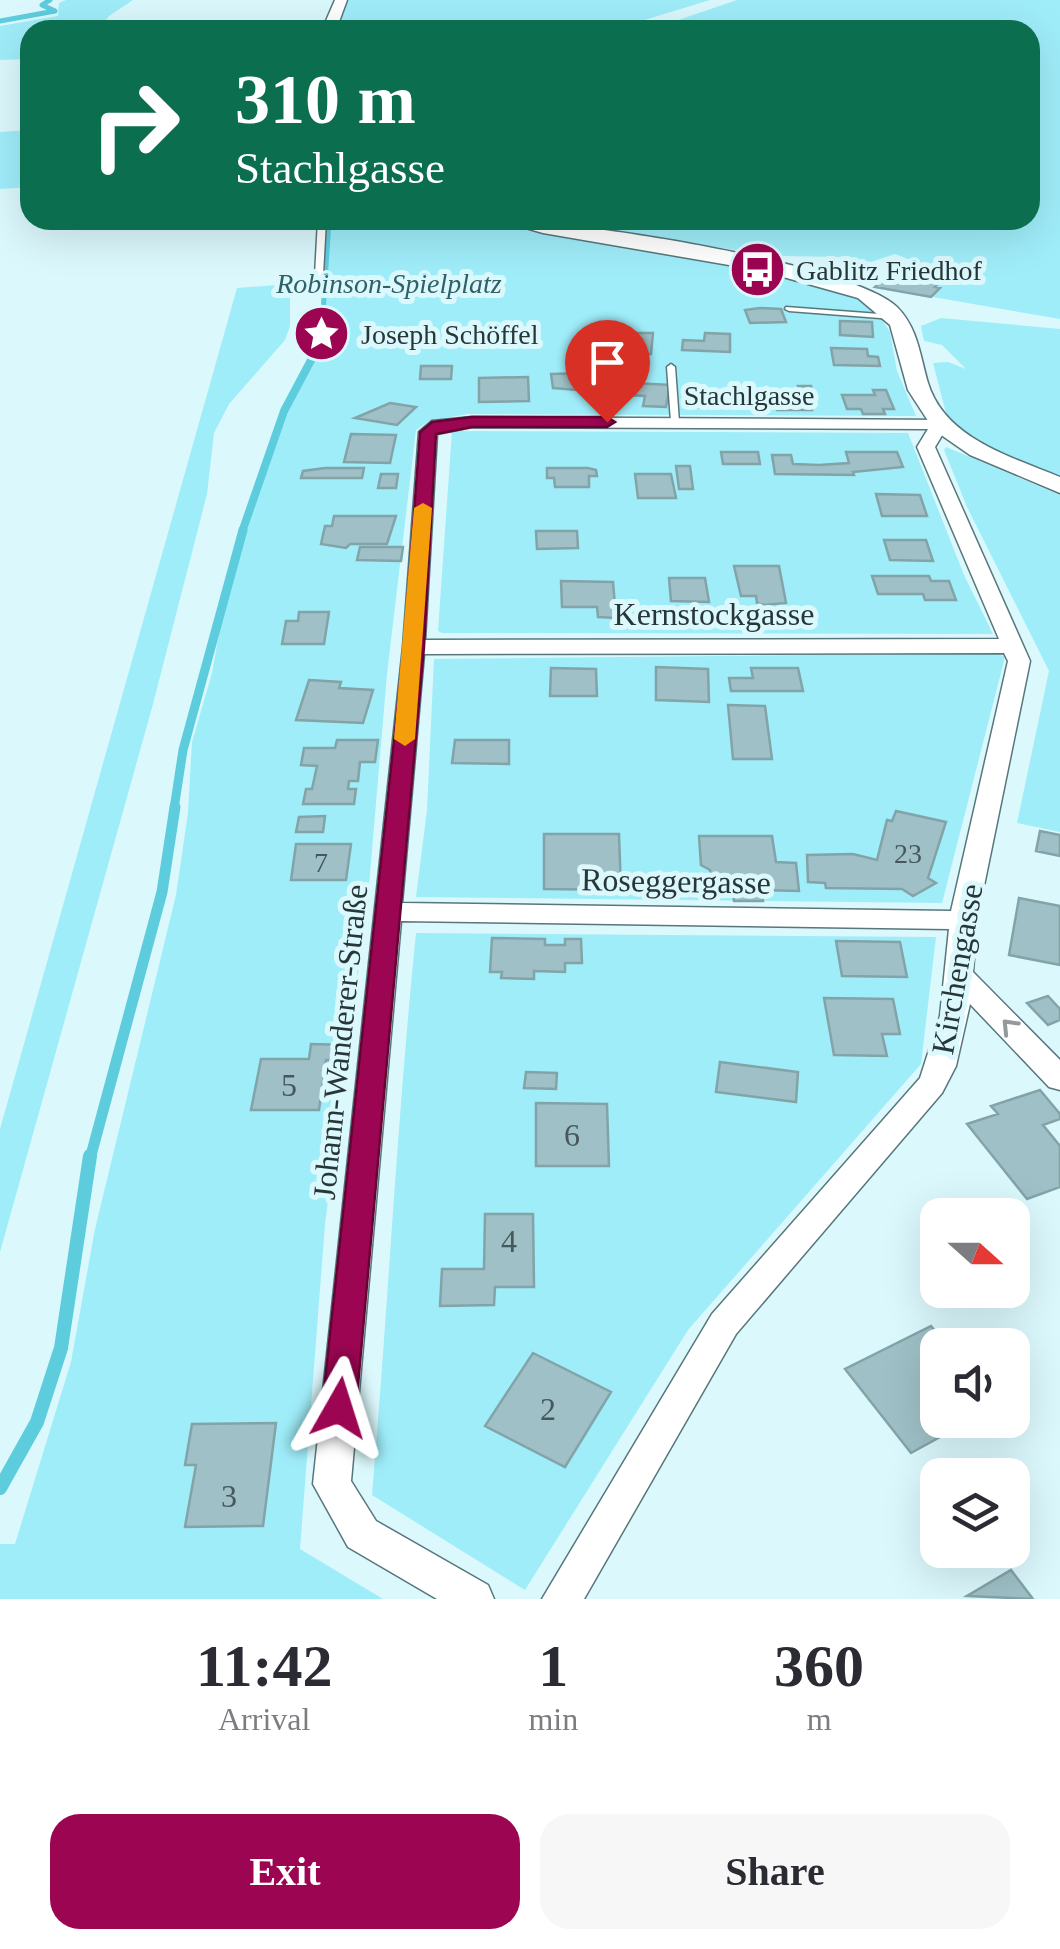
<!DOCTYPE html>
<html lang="en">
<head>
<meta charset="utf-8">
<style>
	body { margin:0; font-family:Georgia,serif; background:#f7f7f7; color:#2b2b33; height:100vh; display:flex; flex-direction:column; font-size:38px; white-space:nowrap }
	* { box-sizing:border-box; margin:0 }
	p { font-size:32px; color:#7c7c81 }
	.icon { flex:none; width:55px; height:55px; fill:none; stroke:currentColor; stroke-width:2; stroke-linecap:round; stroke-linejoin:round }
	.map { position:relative; height:1599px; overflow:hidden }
	.details { display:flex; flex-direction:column; background:#fff; flex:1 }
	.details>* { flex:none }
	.banner { position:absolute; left:20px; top:20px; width:1020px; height:210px; border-radius:30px; box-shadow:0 10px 40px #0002; background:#0b6e4f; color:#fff; overflow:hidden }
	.needle { width:65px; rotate:111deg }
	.controls { position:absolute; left:920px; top:1198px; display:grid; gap:20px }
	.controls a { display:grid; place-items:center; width:110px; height:110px; border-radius:20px; background:#fff; box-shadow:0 10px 40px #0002; font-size:50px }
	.pin { position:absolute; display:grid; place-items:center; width:85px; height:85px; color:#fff; margin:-102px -42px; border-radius:50% 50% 50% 0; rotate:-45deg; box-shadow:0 0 10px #0007 }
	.pin .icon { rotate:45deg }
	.me { position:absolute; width:110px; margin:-55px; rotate:6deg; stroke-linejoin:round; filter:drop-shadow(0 0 8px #0008) }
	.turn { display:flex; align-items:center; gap:35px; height:210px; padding:0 50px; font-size:45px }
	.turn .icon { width:130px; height:130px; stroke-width:2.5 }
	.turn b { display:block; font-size:70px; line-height:85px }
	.eta { display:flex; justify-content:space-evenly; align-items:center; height:170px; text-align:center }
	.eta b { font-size:60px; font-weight:600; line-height:70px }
	.primary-button { display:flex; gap:20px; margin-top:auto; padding:20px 50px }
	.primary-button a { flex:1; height:115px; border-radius:30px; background:#9c0551; color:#fff; font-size:40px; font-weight:600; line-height:115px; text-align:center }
	.primary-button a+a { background:#f7f7f7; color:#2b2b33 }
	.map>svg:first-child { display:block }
</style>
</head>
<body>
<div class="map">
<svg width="1060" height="1599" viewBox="0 0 1060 1599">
	<rect width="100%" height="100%" fill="#dbf8fd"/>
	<path fill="#9fedf9" d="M66 0H133L109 16 98 30H30V59L0 60V26L58 16 59 3Z
		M348 0H710L612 30H336Z
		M737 0H1060V319L875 287 889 274 919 263 895 254 871 262 844 257 783 256 762 249 768 255 544 220H1030V30H649Z
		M30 130V187L0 189V132Z
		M327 220H481L701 256 850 294 877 312 890 332 897 371 916 416 468 414 429 421 416 430 387 674 368 897 325 1224 300 1549 383 1599H0V1544H15L71 1362 95 1229 176 895 188 813 192 742 212 673 224 606 266 464 286 411 324 341 313 339 321 310Z
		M290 284V326L285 340 229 404 214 433 207 494 153 704 0 1252V1129L237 288Z
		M941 318 1060 329V479L991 448 948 421 933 363 948 362 966 369 942 345 924 341 921 326Z
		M452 431 908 433 964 575 993 634 442 633 438 631Z
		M946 447 1060 495V832L1017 823 1049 671 967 507 944 450Z
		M994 653 1004 656V661L942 903 416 897 427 810 434 659Z
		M416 933 936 937 921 1064 688 1330 525 1590 372 1495C388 1307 397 1120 416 933Z"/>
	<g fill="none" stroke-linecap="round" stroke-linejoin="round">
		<path stroke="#5dcdde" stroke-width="5" d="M0 21 55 11 42 5 50 0
			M323 313 329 220"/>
		<path stroke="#5dcdde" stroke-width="8" d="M242 532 284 411 326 332 322 326 323 310"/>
		<path stroke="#5dcdde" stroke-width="9" d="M174 809 183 750 243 530"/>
		<path stroke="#5dcdde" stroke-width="11" d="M90 1159 162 892 175 807"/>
		<path stroke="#5dcdde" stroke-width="14" d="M0 1488 37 1422 61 1348 90 1156"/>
	</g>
	<path fill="#9ec0c6" stroke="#82a4a9" stroke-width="2.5" d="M889 274 938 283 935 287 940 288 931 297 875 287Z
		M760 308 781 309 786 322 750 323 745 310Z
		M840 321 872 322 873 337 840 335Z
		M630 333H653L651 354H612L611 339H630Z
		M705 333 730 334V352L682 350 683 340 704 341Z
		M831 348 867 349 868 356 878 357 880 366 834 365Z
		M421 366H452L451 379H420Z
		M587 373 589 391 553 388 551 374Z
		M528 377 529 401 479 402V378Z
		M615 382 670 385 666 407 643 406 645 396 612 394Z
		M798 386H811L816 402H810L812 410H777L776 404H772L773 393H800Z
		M873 390H886L894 409H883L885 414H863L861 409H847L842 395H875Z
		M697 391 744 392 746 408 698 407Z
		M390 403 416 407 397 425 355 418Z
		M351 434 396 435 390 463 344 462Z
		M721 452H758L760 464H723Z
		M846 452H897L903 467 853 472 854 475 775 474 772 455H791L793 464 819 465 849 463Z
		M676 466H690L693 489H679Z
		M325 468H364L362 478H301L303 471Z
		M547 468H588L596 470 597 476H589V487H555L554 478H547Z
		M381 474H398L396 488H378Z
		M635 474H671L676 498H638Z
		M876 494 920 495 927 516H882Z
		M334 516H396L387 544H350L346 548 321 544 325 526H332Z
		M536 531H577L578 548 537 549Z
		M884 540H926L933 561 890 560Z
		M360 547H403L401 561 357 560Z
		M734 566H779L786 603 764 605 757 603 756 596H741Z
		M872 576H929L931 581H949L956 600H925L923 594H878Z
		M669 578H705L709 602 671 601Z
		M561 581 613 582 616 618 598 617 597 607H562Z
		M299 612H329L324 644H282L286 621H298Z
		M656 667 708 669 709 702 656 700Z
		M551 668 596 669 597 696H550Z
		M751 668H798L803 691H731L729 678H753Z
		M309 680 341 682 339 688 373 690 363 723 296 720Z
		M728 705 765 706 772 759H733Z
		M337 740H378L375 762H360L358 781H349L348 789H356L354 804H303L306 789H312L317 766 301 765 304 748H335Z
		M455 740H509V764L452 763Z
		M896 811 946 822 928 878 936 883 913 896 902 889 826 888 825 883 808 882 807 855 853 854 877 860 887 820 892 821Z
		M325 816 323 832H296L299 817Z
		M1040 831 1060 835V856L1036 851Z
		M544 834H619L621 890 544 889Z
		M699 836H772L776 862 796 863 799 891 762 890 763 901H734L732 886 712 885 710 870 701 865Z
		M296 844H351L346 880H291Z
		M1019 898 1060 906V965L1009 955Z
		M492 938 545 939V945H565V939H581L582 963H565V972L534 971V979L501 978 502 972H490Z
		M836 941 900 942 907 977 842 976Z
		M1048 996 1060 1009V1020L1048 1025 1027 1003Z
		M824 998 893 999 900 1034H882L887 1056 834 1055Z
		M311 1044 348 1045 346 1061 326 1060 319 1110H251L261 1059H309Z
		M720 1062 798 1072 796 1102 716 1092Z
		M526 1072 557 1073 556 1089 524 1088Z
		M1040 1090 1060 1114V1119L1043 1125 1060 1146V1187L1027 1199 967 1124 998 1114 991 1106Z
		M536 1103 607 1104 609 1166H536Z
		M485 1214H533L534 1287H495L494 1305 440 1306 442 1269H484Z
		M931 1326 947 1345H938L935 1413 949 1432 911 1453 845 1369Z
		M533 1353 611 1392 565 1467 485 1426Z
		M276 1423 263 1526 185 1527 196 1465H185L192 1424Z
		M1011 1570 1033 1599 967 1596Z"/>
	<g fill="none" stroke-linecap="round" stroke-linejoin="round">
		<defs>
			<path id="service" d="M318 220H326L323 275 319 277 315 275Z
				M786 307 893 315 897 317 893 319 789 311 785 309Z
				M671 364 675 367 679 422 675 425 671 422 667 367Z"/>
			<path id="minor" d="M472 417 946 420 949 424 935 447 1030 661 977 920 973 972 1060 1060V1090L1049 1087 970 1004 956 1066 942 1093 736 1334 584 1599H542L712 1314 920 1078 940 1016 949 929 401 921 351 1481 376 1521 488 1585 494 1599H437L348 1547 313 1484 403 647 419 432 432 421ZM472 427 928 429 917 447 999 639 425 640 437 434ZM1004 653 1008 661 951 911 402 903 424 654Z"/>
			<path id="tertiary" d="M335 0H347L336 30H322Z
				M498 220C569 220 850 262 897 307 918 328 920 356 928 383 945 439 1012 457 1060 477V493L970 455 934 430 908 390 890 325 858 298 758 270 543 233Z"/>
		</defs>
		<use href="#service" stroke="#57777c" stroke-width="3"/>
		<use href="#minor" stroke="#57777c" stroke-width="3"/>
		<use href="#tertiary" stroke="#57777c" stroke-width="3"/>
		<use href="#service" fill="#fff" fill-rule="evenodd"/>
		<use href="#minor" fill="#fff" fill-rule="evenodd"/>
		<use href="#tertiary" fill="#fff" fill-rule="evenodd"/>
	</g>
	<defs><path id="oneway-chevron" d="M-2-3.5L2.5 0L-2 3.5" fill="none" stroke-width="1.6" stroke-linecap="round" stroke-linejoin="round" transform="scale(2.5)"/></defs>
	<use stroke="#949a9c" href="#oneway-chevron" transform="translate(1009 1026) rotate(-134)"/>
	<path fill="#9c0551" stroke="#650335" stroke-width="2.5" d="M472 417H607L615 422 607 427H472L436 434 424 647 356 1408 351 1418 339 1422 327 1418 322 1408 404 647 420 432 432 422Z"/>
	<path fill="#f59e0b" d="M423 503 432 508 415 739 405 746 394 739 414 508Z"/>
	<defs>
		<symbol id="bus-disc" viewBox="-11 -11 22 22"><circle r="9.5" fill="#9c0551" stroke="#dbf8fd"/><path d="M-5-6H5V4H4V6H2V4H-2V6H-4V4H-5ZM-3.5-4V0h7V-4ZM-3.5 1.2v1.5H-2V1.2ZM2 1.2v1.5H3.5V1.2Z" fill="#fff"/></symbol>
		<symbol id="sight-disc" viewBox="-11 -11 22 22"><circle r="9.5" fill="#9c0551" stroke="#dbf8fd"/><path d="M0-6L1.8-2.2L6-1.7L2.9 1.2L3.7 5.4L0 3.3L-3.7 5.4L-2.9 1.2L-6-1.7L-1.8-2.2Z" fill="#fff"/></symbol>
	</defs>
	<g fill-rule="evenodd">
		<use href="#bus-disc" x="726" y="238" width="63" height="63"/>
		<use href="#sight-disc" x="290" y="302" width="63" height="63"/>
	</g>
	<g text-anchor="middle" stroke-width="10" stroke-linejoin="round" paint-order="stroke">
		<g font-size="28" fill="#283638" stroke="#dbf8fd" text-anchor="start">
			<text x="796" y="280">Gablitz Friedhof</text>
			<text x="361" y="344">Joseph Schöffel</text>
		</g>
		<g font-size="28" font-style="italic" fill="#306068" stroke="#dbf8fd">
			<text x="389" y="293">Robinson-Spielplatz</text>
		</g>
		<g font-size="28" fill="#283638" stroke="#dbf8fd">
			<text x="749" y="405">Stachlgasse</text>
		</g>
		<g font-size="28" fill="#46585c">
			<text x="908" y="863">23</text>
			<text x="321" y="872">7</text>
		</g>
		<g font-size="32" fill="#283638" stroke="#dbf8fd">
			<text x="714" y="625">Kernstockgasse</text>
			<text transform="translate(676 881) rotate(1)" y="11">Roseggergasse</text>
			<text transform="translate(957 969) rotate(-80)" y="11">Kirchengasse</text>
			<text transform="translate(340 1042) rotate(-84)" y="11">Johann-Wanderer-Straße</text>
		</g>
		<g font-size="32" fill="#46585c">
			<text x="289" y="1096">5</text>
			<text x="572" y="1146">6</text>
			<text x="509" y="1252">4</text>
			<text x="548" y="1420">2</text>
			<text x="229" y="1507">3</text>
		</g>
	</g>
</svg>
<div class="controls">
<a><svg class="needle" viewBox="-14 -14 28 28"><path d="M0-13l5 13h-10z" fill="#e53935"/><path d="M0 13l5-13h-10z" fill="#7c7c81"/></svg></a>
<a><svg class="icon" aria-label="sound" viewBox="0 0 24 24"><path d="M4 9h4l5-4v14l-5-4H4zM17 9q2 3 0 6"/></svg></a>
<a><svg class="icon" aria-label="layers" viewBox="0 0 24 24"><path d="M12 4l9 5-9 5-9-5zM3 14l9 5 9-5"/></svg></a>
</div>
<div class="pin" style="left:607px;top:422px;background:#d93025"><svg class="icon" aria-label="arrive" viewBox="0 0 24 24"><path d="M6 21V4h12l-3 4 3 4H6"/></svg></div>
<svg class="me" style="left:339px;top:1408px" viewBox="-20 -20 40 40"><path d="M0-17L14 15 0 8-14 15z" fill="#9c0551" stroke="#fff" stroke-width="4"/></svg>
<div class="banner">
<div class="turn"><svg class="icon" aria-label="right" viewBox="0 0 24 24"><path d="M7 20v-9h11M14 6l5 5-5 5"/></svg><div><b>310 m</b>Stachlgasse</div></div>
</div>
</div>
<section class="details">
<div class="eta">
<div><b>11:42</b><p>Arrival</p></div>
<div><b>1</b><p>min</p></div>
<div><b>360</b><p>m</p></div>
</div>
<div class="primary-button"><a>Exit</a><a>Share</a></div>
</section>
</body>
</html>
